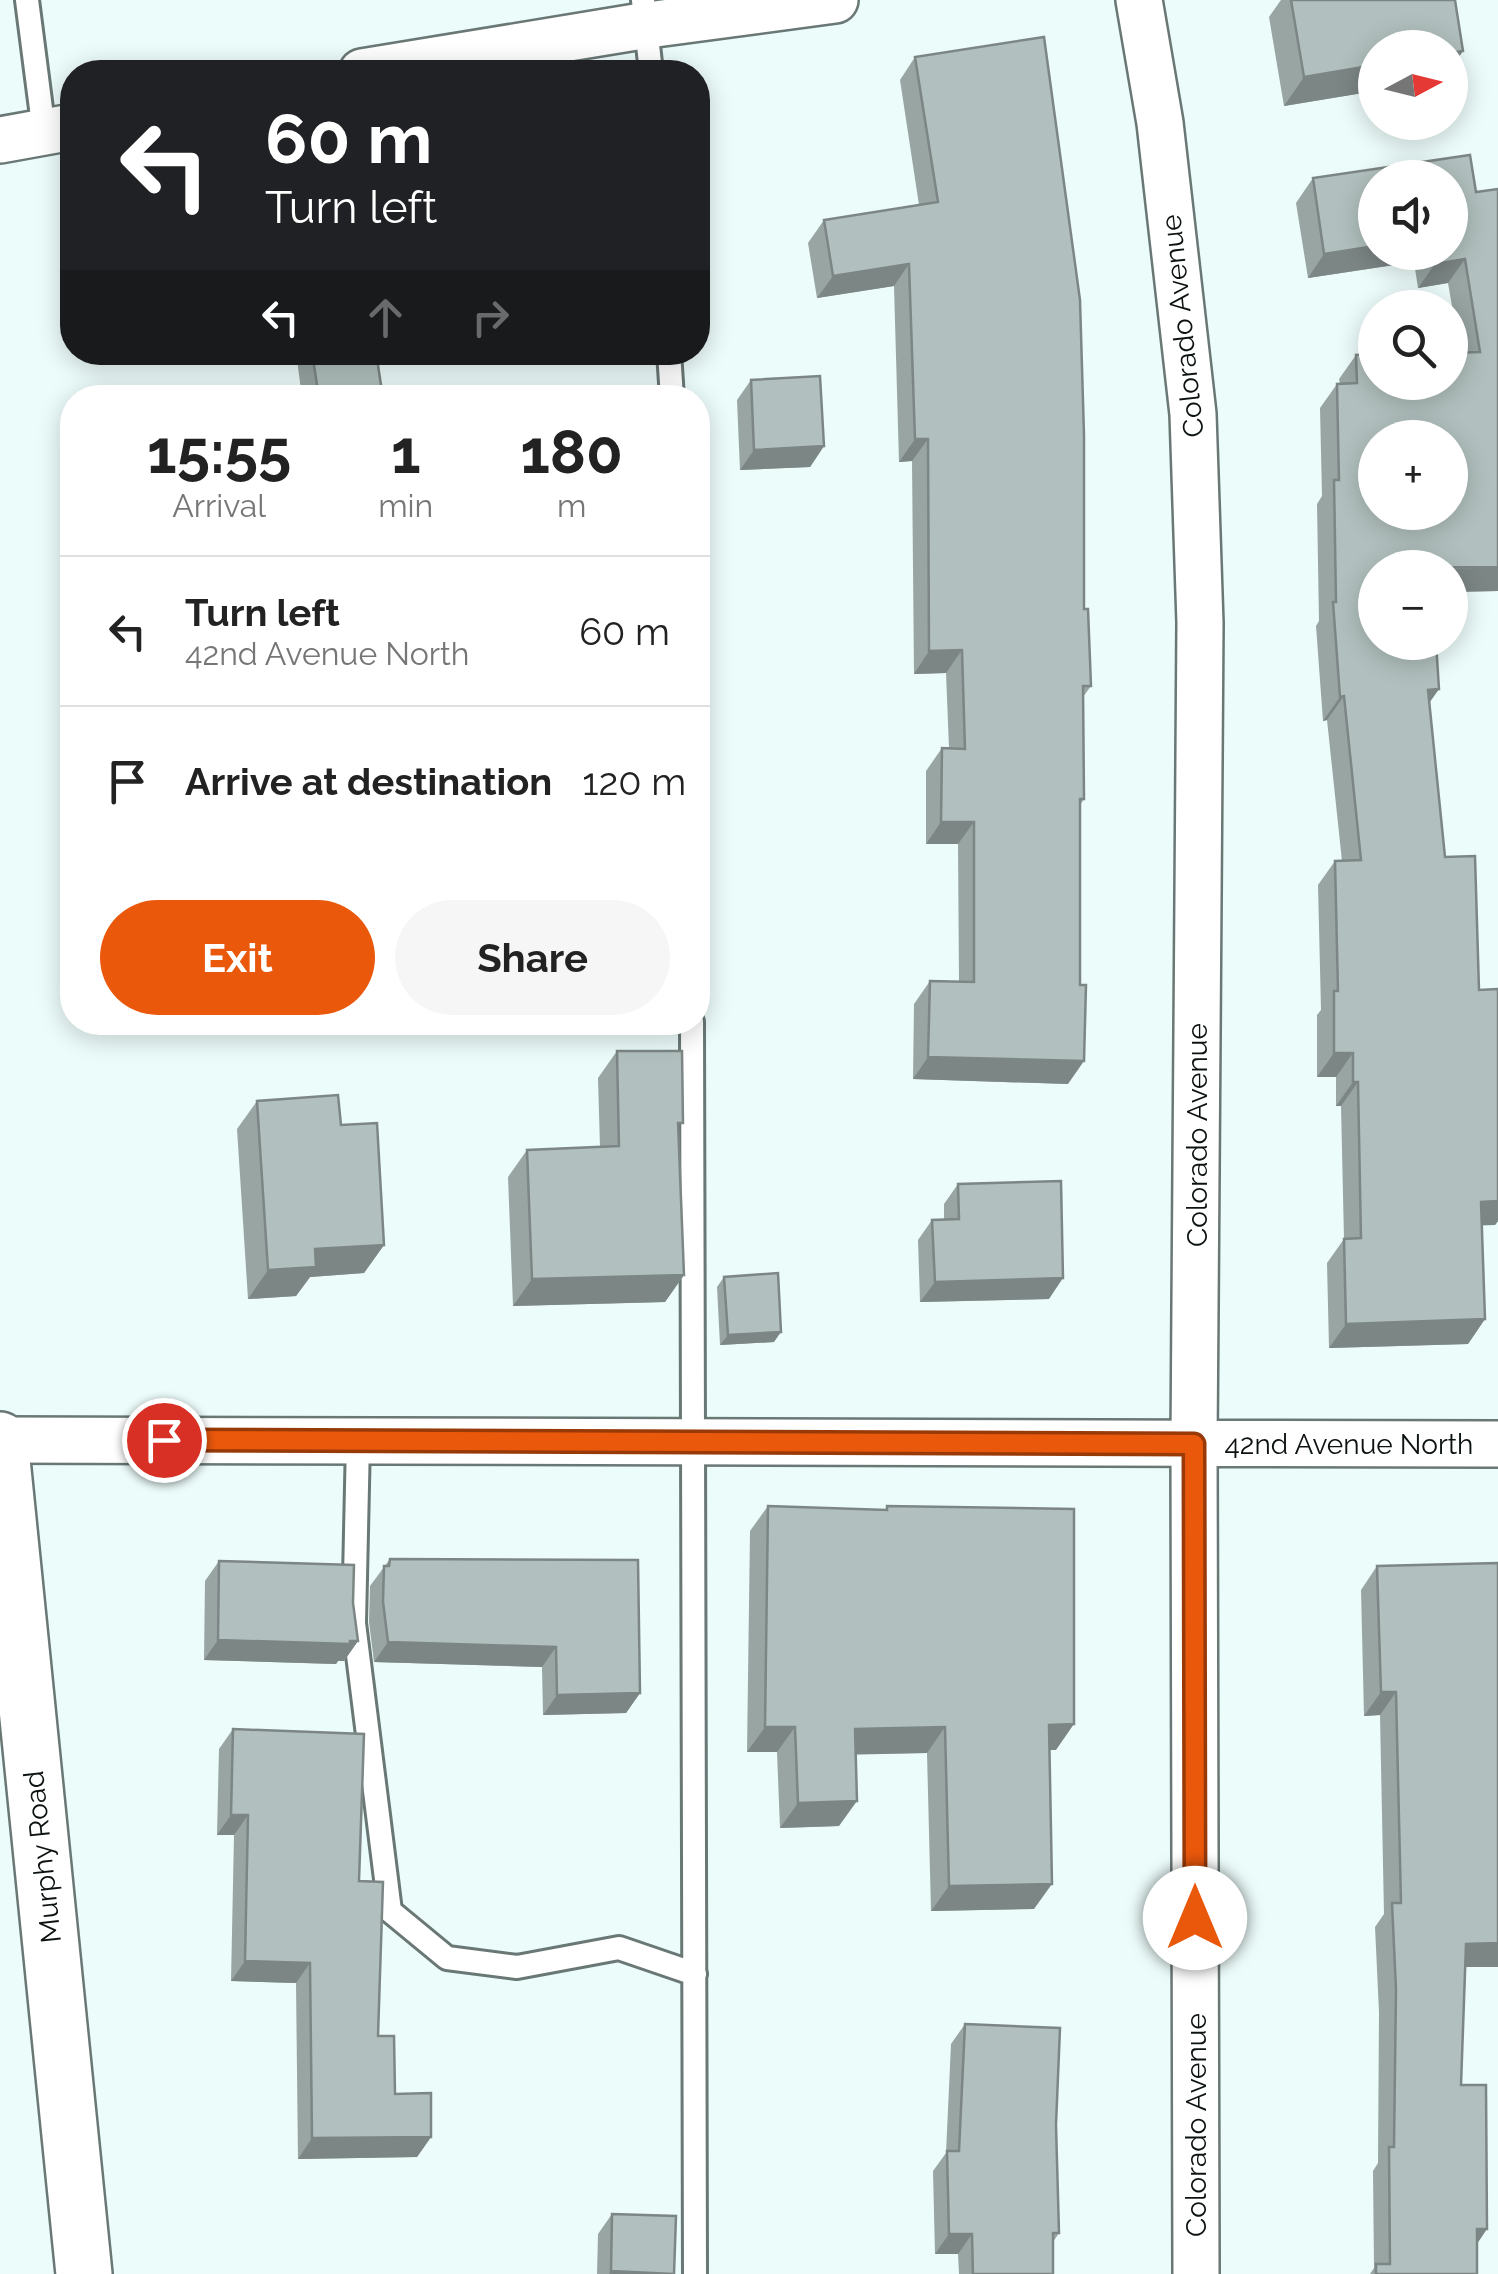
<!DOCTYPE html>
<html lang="en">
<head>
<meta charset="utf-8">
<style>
	body { margin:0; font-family:Raleway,sans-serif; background:#f6f6f6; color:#222; height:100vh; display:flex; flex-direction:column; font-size:38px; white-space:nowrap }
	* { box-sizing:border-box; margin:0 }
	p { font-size:32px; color:#767676 }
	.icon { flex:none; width:55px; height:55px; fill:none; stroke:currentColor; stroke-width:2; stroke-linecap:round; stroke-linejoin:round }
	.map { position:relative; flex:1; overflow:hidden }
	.sheet { position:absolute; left:60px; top:385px; width:650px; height:650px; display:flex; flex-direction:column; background:#fff; border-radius:40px; box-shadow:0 5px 25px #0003 }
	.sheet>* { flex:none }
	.top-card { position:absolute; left:60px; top:60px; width:650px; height:305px; border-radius:40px; box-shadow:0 5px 25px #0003; background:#202124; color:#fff; overflow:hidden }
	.needle { width:65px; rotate:83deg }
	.tools { position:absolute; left:1358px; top:30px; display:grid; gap:20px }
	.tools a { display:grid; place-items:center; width:110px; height:110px; border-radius:50%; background:#fff; box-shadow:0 5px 25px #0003; font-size:50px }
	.pin { position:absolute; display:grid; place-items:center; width:85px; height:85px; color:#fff; margin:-42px; border:5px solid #fff; border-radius:50%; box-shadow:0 2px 10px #0007 }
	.me { position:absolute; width:110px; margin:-55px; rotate:0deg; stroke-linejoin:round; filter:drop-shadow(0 0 8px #0008) }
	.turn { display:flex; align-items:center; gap:35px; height:210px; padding:0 40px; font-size:45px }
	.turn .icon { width:130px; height:130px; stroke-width:2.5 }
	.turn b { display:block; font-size:70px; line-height:85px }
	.lanes { display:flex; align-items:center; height:95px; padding:0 40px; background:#0003; justify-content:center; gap:50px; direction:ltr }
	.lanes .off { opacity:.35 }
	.eta { display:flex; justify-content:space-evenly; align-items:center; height:170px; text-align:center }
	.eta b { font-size:60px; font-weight:700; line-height:70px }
	.cta { display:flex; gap:20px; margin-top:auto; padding:20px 40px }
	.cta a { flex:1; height:115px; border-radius:60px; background:#ea580c; color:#fff; font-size:40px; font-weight:700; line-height:115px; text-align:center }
	.cta a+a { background:#f6f6f6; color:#222 }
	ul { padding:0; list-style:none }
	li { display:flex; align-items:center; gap:30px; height:150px; padding:0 40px; border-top:2px solid #e0e0e0 }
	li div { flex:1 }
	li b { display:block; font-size:38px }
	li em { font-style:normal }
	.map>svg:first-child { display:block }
</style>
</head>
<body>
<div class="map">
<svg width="1498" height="2274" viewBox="0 0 1498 2274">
	<rect width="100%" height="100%" fill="#ecfcfa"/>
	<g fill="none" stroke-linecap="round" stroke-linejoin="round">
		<defs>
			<path id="service" d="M27 0 44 132
				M643 0 651 72
				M669 352 672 398
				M692 1022 695 2274
				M358 1441 354 1623 390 1911 447 1958 517 1967 619 1948 695 1974"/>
			<path id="minor" d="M1139 0 1160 123 1193 414 1200 623 1194 1443 1196 2274
				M362 72 648 25 835 0
				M0 140 72 127
				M0 1440 1498 1444"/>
			<path id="primary" d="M0 1440 84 2274"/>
		</defs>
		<use href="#service" stroke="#697775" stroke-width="28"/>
		<use href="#minor" stroke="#697775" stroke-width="50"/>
		<use href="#primary" stroke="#697775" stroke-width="60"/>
		<use href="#service" stroke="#fff" stroke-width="22"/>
		<use href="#minor" stroke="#fff" stroke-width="45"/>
		<use href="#primary" stroke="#fff" stroke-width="55"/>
	</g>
	<path fill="#98a5a3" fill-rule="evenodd" d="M1281 0H1455L1375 48V91L1284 106 1269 17Z
		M915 57 1084 609 1091 686 1083 697 1084 799 1080 805 1068 1084 913 1079 914 1004 930 981 959 982 958 844H926V771L942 748H949L946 673 914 674 912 461 899 462 894 286 817 298 808 243 824 220 919 205 900 80Z
		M1470 155 1476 192 1498 189V591L1450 592V568H1375V642H1436L1439 689 1429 703 1445 857 1475 856 1479 990 1498 989V1201H1495H1498V1221L1495 1225H1482L1485 1319 1468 1344 1329 1348 1327 1263 1344 1239 1341 1106H1336V1077H1317V1015L1321 1010 1318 885 1335 861H1342L1327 720 1323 721 1316 626 1319 621 1317 504 1322 496 1320 408 1337 384H1340L1339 379 1356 355 1375 354V382H1450V353H1460L1448 283 1418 288 1414 262 1308 278 1296 203 1313 178ZM1375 178H1450V252H1375ZM1375 438H1450V512H1375Z
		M296 352H376L383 398H302Z
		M751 380 824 446 810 467 740 470 737 400Z
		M617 1051 678 1129 684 1275 665 1302 513 1306 508 1177 527 1150 600 1147 598 1078Z
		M257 1101 341 1125 384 1245 364 1273 310 1277 296 1296 248 1299 237 1129Z
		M958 1184 1049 1299 920 1302 918 1240 932 1220 944 1219V1204Z
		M724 1277 774 1342 720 1345 717 1287Z
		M768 1506 885 1510 887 1506 1056 1750H1050L1034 1909 931 1911 927 1753 855 1754 839 1826 780 1828 777 1752H747L750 1531Z
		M390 1559 640 1693 626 1713 543 1715 542 1667 374 1662 369 1622 370 1586Z
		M219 1561 353 1603 358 1641 344 1661H338L336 1664 204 1660 205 1581Z
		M1498 1563V1967H1466L1461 2085 1477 2244V2274H1370L1374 2268 1373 2171 1378 2163 1379 2012 1375 1927 1384 1914 1380 1715 1364 1716 1361 1590 1377 1566Z
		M233 1729 359 1881 378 2036 395 2094 431 2137 417 2157 298 2159 296 1983 231 1981 234 1835H217L219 1749Z
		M965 2024 1056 2125 1059 2233 1053 2242V2274H959L958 2254H935L933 2171 946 2153 951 2044Z
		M612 2214 674 2274H597L598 2234Z"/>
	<path fill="#7c8685" d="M1463 51 1450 70V53Z
		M1375 65V91L1284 106 1304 77Z
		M1375 246V252H1421L1414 262 1308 278 1324 254Z
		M1465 259 1448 283 1418 288 1435 264Z
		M909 264 894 286 817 298 833 276Z
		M915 439H928L912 461 899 462Z
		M824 446 810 467 740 470 754 450Z
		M1498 567V591L1450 592V569Z
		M962 650 946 673 914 674 929 651Z
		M1439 689 1422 713 1428 690Z
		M1344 696 1327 720 1323 721 1340 697Z
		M941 822H974L958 844H926Z
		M1334 1053H1353L1336 1077H1317Z
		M928 1057 1084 1061 1068 1084 913 1079Z
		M1353 1082H1358L1341 1106H1336Z
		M1498 1201V1221L1495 1225 1464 1226 1481 1202Z
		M384 1245 364 1273 310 1277 296 1296 248 1299 268 1270 315 1249Z
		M684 1275 665 1302 513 1306 532 1279Z
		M1063 1278 1049 1299 920 1302 935 1282Z
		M1485 1319 1468 1344 1329 1348 1346 1324Z
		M781 1332 774 1342 720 1345 728 1335Z
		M218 1640 350 1641H358L344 1661H338L336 1664 204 1660Z
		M388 1642 556 1647 542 1667 374 1662Z
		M1381 1692H1396L1380 1715 1364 1716Z
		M640 1693 626 1713 543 1715 557 1695Z
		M1074 1724 1056 1750H1032L1049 1725Z
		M765 1727H795L777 1752H747Z
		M945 1727 927 1753 837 1755 855 1729Z
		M857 1801 839 1826 780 1828 798 1803Z
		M231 1815H248L234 1835H217Z
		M1052 1884 1034 1909 931 1911 949 1886Z
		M1498 1943V1967H1450L1466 1944Z
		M245 1961 310 1963 296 1983 231 1981Z
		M431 2137 417 2157 298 2159 312 2138Z
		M1477 2229H1487L1471 2253Z
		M949 2234H972L958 2254H935Z
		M611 2271 672 2274H609Z"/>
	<path fill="#b1c0be" stroke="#7c8685" stroke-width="2.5" fill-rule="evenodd" d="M1291 0H1455L1463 51 1450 53V48H1375V65L1304 77Z
		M1044 37 1080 300 1084 435V609H1088L1091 686H1083L1084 799H1080V985H1086L1084 1061 928 1057 930 981 974 982V822H941L942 748 965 749 962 650 929 651 928 439H915L909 264 833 276 824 220 938 202 915 57Z
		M1470 155 1476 192 1498 189V567L1375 568V642H1436L1439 689 1428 690 1445 857 1475 856 1479 990 1498 989V1201L1481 1202 1485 1319 1346 1324 1344 1239 1361 1238 1358 1082H1353V1053H1334V991H1338L1335 861 1361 860 1344 696 1340 697 1333 602H1336L1334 480H1339L1337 384 1357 383 1356 355 1375 354V382H1450V353L1480 352 1465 259 1435 264 1434 252H1450V178H1375V246L1324 254 1313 178ZM1375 438H1450V512H1375Z
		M312 352H376L383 398H319Z
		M820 376 824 446 754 450 751 380Z
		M617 1051H682L683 1123H678L684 1275 532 1279 527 1150 619 1146Z
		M338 1095 341 1125 377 1123 384 1245 315 1249 316 1267 268 1270 257 1101Z
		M1061 1181 1063 1278 935 1282 932 1220 959 1219 958 1184Z
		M778 1273 781 1332 728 1335 724 1277Z
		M768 1506 887 1510V1506L1074 1509V1724L1049 1725 1052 1884 949 1886 945 1727 855 1729 857 1801 798 1803 795 1727H765Z
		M390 1559 638 1560 640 1693 557 1695 556 1647 388 1642 383 1602 384 1566H389Z
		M219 1561 354 1565 353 1603 358 1641H350V1644L218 1640Z
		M1498 1563V1943L1466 1944 1461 2085H1486L1487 2229H1477V2274H1376V2264H1390L1389 2147H1394L1396 1989 1392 1903H1401L1396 1692H1381L1377 1566Z
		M233 1729 364 1734 359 1881 383 1882 378 2036H394L395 2094 431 2093V2137L312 2138 310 1963 245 1961 248 1815H231Z
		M965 2024 1060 2028 1056 2125 1059 2233H1053V2274H973L972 2234H949L947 2151H959Z
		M612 2214 676 2216 674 2274 611 2271Z"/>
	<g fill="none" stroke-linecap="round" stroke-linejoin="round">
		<defs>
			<path id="route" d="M164 1440 1194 1444 1195 1918"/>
		</defs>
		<use href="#route" stroke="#983908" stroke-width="25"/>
		<use href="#route" stroke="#ea580c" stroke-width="18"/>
	</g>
	<g text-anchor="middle" stroke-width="8" stroke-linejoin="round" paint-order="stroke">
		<g font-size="28" fill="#0c1111" stroke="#fff">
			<text transform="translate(1182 326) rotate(-96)" y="10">Colorado Avenue</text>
			<text transform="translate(1197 1135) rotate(-90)" y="10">Colorado Avenue</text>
			<text x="1349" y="1454">42nd Avenue North</text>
			<text transform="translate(42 1857) rotate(-96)" y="10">Murphy Road</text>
			<text transform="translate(1196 2125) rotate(-90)" y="10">Colorado Avenue</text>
		</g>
	</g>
</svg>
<div class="tools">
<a><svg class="needle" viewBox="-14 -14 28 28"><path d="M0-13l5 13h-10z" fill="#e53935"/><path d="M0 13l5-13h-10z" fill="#767676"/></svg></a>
<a><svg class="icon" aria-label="sound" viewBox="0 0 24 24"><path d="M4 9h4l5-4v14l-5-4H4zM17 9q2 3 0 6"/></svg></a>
<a><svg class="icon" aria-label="search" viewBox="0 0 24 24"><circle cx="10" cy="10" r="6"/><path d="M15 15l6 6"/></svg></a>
<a>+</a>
<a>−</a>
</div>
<div class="pin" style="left:164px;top:1440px;background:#d93025"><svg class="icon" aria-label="arrive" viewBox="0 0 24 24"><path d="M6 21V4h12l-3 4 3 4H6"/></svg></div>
<svg class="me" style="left:1195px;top:1918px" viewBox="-20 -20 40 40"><circle r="19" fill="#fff"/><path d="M0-13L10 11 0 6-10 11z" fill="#ea580c"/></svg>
<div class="top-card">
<div class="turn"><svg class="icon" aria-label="left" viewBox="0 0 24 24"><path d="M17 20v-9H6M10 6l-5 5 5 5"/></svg><div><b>60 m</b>Turn left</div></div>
<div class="lanes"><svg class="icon" aria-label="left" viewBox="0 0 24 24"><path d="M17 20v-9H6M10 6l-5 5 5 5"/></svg><svg class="icon off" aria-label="ahead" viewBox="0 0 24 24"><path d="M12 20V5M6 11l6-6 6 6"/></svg><svg class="icon off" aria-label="right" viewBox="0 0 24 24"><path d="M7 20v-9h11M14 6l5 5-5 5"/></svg></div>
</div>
<section class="sheet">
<div class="eta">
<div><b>15:55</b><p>Arrival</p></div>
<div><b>1</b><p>min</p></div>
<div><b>180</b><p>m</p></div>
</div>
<ul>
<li><svg class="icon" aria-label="left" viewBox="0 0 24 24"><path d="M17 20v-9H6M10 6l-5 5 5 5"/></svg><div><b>Turn left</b><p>42nd Avenue North</p></div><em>60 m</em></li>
<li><svg class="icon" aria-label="arrive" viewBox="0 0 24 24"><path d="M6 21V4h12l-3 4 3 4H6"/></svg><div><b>Arrive at destination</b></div><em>120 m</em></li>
</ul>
<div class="cta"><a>Exit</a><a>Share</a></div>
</section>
</div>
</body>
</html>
